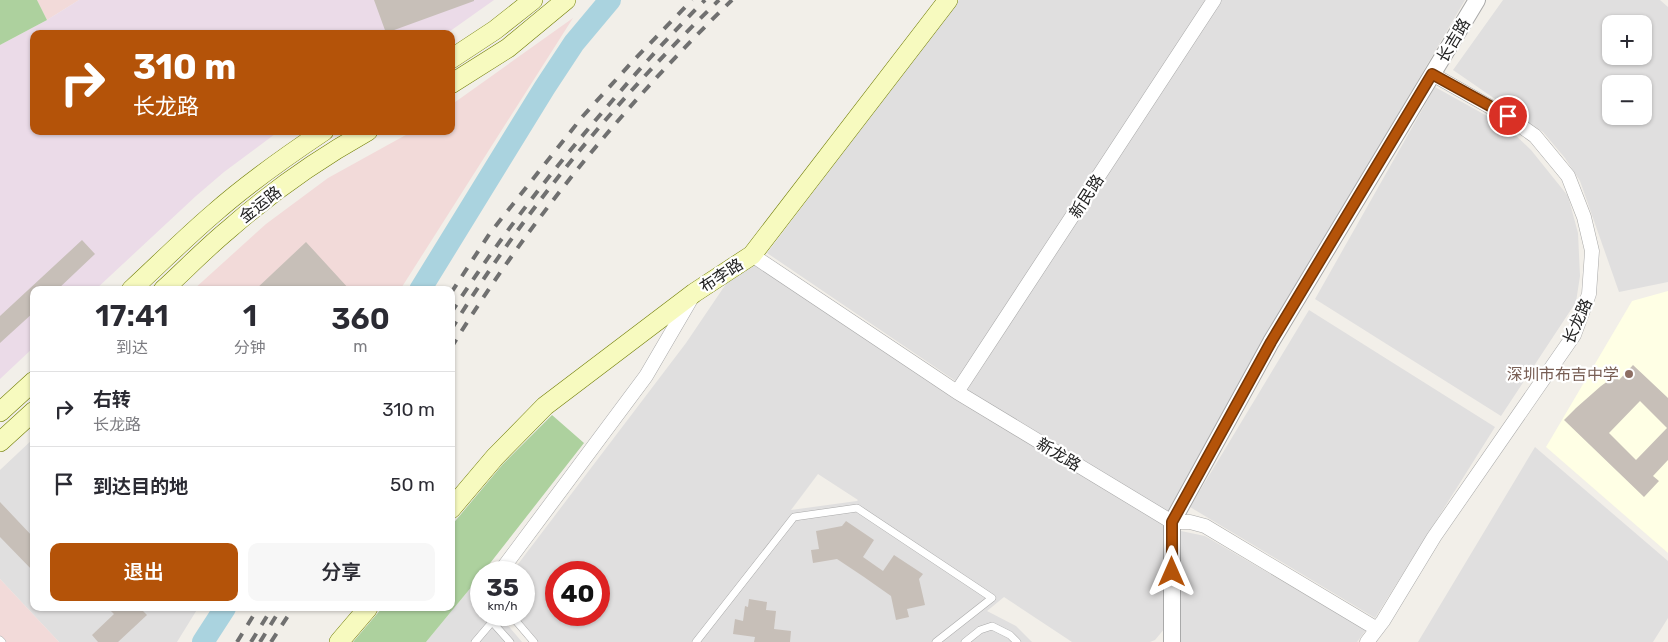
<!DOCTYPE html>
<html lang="zh">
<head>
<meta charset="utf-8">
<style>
	body { margin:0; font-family:Rubik,"Noto Sans SC",sans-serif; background:#f7f7f7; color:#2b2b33; height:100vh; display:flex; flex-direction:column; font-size:19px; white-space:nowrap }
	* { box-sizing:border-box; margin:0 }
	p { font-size:16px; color:#7c7c81 }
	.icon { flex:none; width:28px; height:28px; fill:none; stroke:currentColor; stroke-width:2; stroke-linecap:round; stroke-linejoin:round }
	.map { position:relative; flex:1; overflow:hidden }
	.details { position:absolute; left:30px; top:286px; width:425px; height:325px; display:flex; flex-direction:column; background:#fff; border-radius:10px; box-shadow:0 1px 4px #0004 }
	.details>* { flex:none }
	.banner { position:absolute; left:30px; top:30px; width:425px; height:105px; border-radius:10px; box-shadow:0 1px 4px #0004; background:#b45309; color:#fff; overflow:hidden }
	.fabs { position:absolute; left:1602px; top:15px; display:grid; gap:10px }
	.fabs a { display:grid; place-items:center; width:50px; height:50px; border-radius:10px; background:#fff; box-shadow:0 1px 4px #0004; font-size:25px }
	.speed { position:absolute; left:470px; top:561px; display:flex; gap:10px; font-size:25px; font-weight:700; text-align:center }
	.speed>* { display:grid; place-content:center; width:65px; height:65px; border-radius:50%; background:#fff; box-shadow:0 1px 4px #0004; line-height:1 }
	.speed small { font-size:12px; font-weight:400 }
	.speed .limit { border:8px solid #d22; background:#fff; color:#111 }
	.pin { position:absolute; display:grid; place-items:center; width:42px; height:42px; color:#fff; margin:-21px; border:2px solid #fff; border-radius:50%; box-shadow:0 1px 5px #0007 }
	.me { position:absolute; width:55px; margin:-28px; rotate:0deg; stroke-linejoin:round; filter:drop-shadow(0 0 4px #0008) }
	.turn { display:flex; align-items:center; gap:18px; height:105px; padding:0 20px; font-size:22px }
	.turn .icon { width:65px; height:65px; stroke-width:2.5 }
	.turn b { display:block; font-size:35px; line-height:42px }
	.eta { display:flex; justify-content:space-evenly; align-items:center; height:85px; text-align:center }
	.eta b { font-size:30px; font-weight:600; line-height:35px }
	.action { display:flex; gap:10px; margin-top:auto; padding:10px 20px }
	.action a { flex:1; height:58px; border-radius:10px; background:#b45309; color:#fff; font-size:20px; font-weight:600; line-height:58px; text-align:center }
	.action a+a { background:#f7f7f7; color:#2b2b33 }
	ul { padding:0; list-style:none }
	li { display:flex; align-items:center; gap:15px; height:75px; padding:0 20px; border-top:1px solid #e1e1e2 }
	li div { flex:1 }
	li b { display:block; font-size:19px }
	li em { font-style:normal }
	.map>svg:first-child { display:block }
</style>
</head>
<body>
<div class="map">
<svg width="1668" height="642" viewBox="0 0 1668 642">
	<rect width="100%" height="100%" fill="#f2efe9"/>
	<path fill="#e0dfdf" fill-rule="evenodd" d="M959 0H1206L957 382 767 253Z
		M1221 0H1465L1366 169 1168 512 967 390Z
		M1503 0H1660L1668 7V282L1619 292 1580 181 1565 158 1543 132 1453 70ZM1611 24H1644V56H1611ZM1611 84H1644V116H1611Z
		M1435 87 1507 127 1531 150 1568 196 1578 233 1580 276 1576 302 1501 416 1315 299Z
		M752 261 1166 526 1165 628 1155 640 1150 642H1072L1004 597 987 611 1016 626 1032 642H538L516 615H524V572H512L686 343 732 275ZM818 474 858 500 857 501 791 510ZM556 572H599V615H556Z
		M1309 310 1495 427 1375 618 1190 507Z
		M34 438V608H198L177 642H59L0 579V470Z
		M1535 447 1668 561V618L1653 642H1418Z
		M1181 531 1205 536 1366 630 1357 642H1180L1178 626Z
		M473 585 481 594V615H499L522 642H426Z"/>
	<path fill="#f2dad9" d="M37 0H79L47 20Z
		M573 18 400 290H193L266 224 328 178 413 131H451V105Z
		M0 579 59 642H0Z"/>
	<path fill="#ebdbe8" d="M79 0H494L446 34H34V131H279L224 172 196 196 95 290H34V347L0 379V45L47 20Z"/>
	<path fill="#ffffe5" d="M1668 291V553L1546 447 1632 301Z"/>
	<path fill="#add19e" d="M0 0H37L47 20 0 45Z
		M552 415 584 443 473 585 426 642H353L382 608H451V526L503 464Z"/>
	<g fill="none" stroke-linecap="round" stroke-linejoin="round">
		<path stroke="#aad3df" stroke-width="22" d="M420 290 545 87 574 43 610 0
			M203 642 225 608"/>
	</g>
	<path fill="#c7bfb8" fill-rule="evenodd" d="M374 0H474V1L386 33Z
		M82 240 95 254 57 290H34V312L0 343V316Z
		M306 242 350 290H255Z
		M1633 365 1668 398V460L1653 476 1659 481 1644 497 1564 420 1576 408 1601 386 1615 376 1619 380ZM1640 401 1667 428 1636 460 1609 433Z
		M0 502 34 538V572L0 537Z
		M846 521 874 540 863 557 883 571 894 555 923 574 919 579 925 605 907 609 909 617 896 620 891 596 864 577 837 559 813 563 811 550 819 549 816 531 842 526Z
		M749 599 767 602 766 610 776 611 774 629 791 631 790 642H754L755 637 733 634 735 619 743 621 745 606 748 607Z
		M108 608H140L147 615 118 642H98L92 635 114 614Z"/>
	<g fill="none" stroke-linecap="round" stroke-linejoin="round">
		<defs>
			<path id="service" d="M481 598 477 604 481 609
				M486 615 510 642
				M511 615 534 642
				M0 640 2 642
				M475 642 492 622
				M696 642 794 517 857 508 992 598 936 642
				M965 642 980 630 992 626 1010 635 1017 642"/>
			<path id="minor" d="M752 255 957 392 1172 522H1190L1205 526 1377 629
				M957 392 1214 0
				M500 572 646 376 691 299
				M1367 642 1383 621 1434 537 1574 335 1589 294 1592 251 1584 217 1568 176 1535 136 1508 117 1432 74"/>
			<path id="tertiary" d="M1172 642V522L1271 342 1477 0"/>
			<path id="secondary" d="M451 59 495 30 533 0
				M451 84 508 48 566 0
				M131 290C158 265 185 238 213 214 248 183 285 157 324 131
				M163 290C185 270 205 249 228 230 271 192 318 159 368 131
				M0 412 34 381
				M0 442 34 411
				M451 509 495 457 545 406 694 293 752 255 948 0
				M339 642 368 608"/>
		</defs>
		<use href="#service" stroke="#a9a9a9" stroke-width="8"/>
		<use href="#minor" stroke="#a9a9a9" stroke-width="15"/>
		<use href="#tertiary" stroke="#a9a9a9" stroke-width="18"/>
		<use href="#secondary" stroke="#707d05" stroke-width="20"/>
		<use href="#service" stroke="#fff" stroke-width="7"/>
		<use href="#minor" stroke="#fff" stroke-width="14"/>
		<use href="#tertiary" stroke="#fff" stroke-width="16"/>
		<use href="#secondary" stroke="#f7fabf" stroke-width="19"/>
		<path stroke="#707070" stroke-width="4" stroke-dasharray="10 10" stroke-linecap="butt" d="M451 293 490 233 583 116 633 61 692 0
			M451 313C499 238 554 168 612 101 642 66 673 32 705 0
			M451 330C525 209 618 98 719 0
			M451 348C529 221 625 104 732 0
			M237 642 258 608
			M251 642 272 608
			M260 642 281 608
			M271 642 293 608"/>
	</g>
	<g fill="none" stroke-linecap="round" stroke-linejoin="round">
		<defs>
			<path id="route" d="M1172 572V522L1271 342 1432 74 1508 116"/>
		</defs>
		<use href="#route" stroke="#753606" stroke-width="12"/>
		<use href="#route" stroke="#b45309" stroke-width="9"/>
	</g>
	<circle fill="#8d6e63" stroke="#fff" stroke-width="2" cx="1629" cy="374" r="5"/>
	<g text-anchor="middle" stroke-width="4.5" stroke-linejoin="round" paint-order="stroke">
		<g font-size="16" fill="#222" stroke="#fff">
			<text transform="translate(1453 40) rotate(-59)" y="6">长吉路</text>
			<text transform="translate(1086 196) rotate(-57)" y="6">新民路</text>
			<text transform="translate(260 204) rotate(-38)" y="6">金运路</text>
			<text transform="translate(721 275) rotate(-33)" y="6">布李路</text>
			<text transform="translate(1577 321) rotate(-66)" y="6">长龙路</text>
			<text transform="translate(1059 454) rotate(31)" y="6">新龙路</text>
		</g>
		<g font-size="16" fill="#785e54" stroke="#fff" text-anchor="end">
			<text x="1619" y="380">深圳市布吉中学</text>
		</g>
	</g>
</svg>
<div class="fabs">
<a>+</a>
<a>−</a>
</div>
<div class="speed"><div>35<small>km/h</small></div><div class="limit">40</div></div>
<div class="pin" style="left:1508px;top:116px;background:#d93025"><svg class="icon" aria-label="arrive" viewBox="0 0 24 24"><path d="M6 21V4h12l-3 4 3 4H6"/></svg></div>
<svg class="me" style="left:1172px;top:572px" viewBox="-20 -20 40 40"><path d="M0-17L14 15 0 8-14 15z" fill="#b45309" stroke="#fff" stroke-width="4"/></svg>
<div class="banner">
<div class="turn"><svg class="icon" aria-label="right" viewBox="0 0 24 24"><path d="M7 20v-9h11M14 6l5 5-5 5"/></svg><div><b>310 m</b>长龙路</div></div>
</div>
<section class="details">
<div class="eta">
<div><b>17:41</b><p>到达</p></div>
<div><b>1</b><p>分钟</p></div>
<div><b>360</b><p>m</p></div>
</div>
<ul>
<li><svg class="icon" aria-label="right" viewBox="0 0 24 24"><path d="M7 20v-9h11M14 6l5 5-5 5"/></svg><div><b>右转</b><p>长龙路</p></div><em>310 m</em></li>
<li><svg class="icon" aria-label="arrive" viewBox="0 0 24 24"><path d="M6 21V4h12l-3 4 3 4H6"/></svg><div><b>到达目的地</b></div><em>50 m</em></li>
</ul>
<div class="action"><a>退出</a><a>分享</a></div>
</section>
</div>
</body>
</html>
